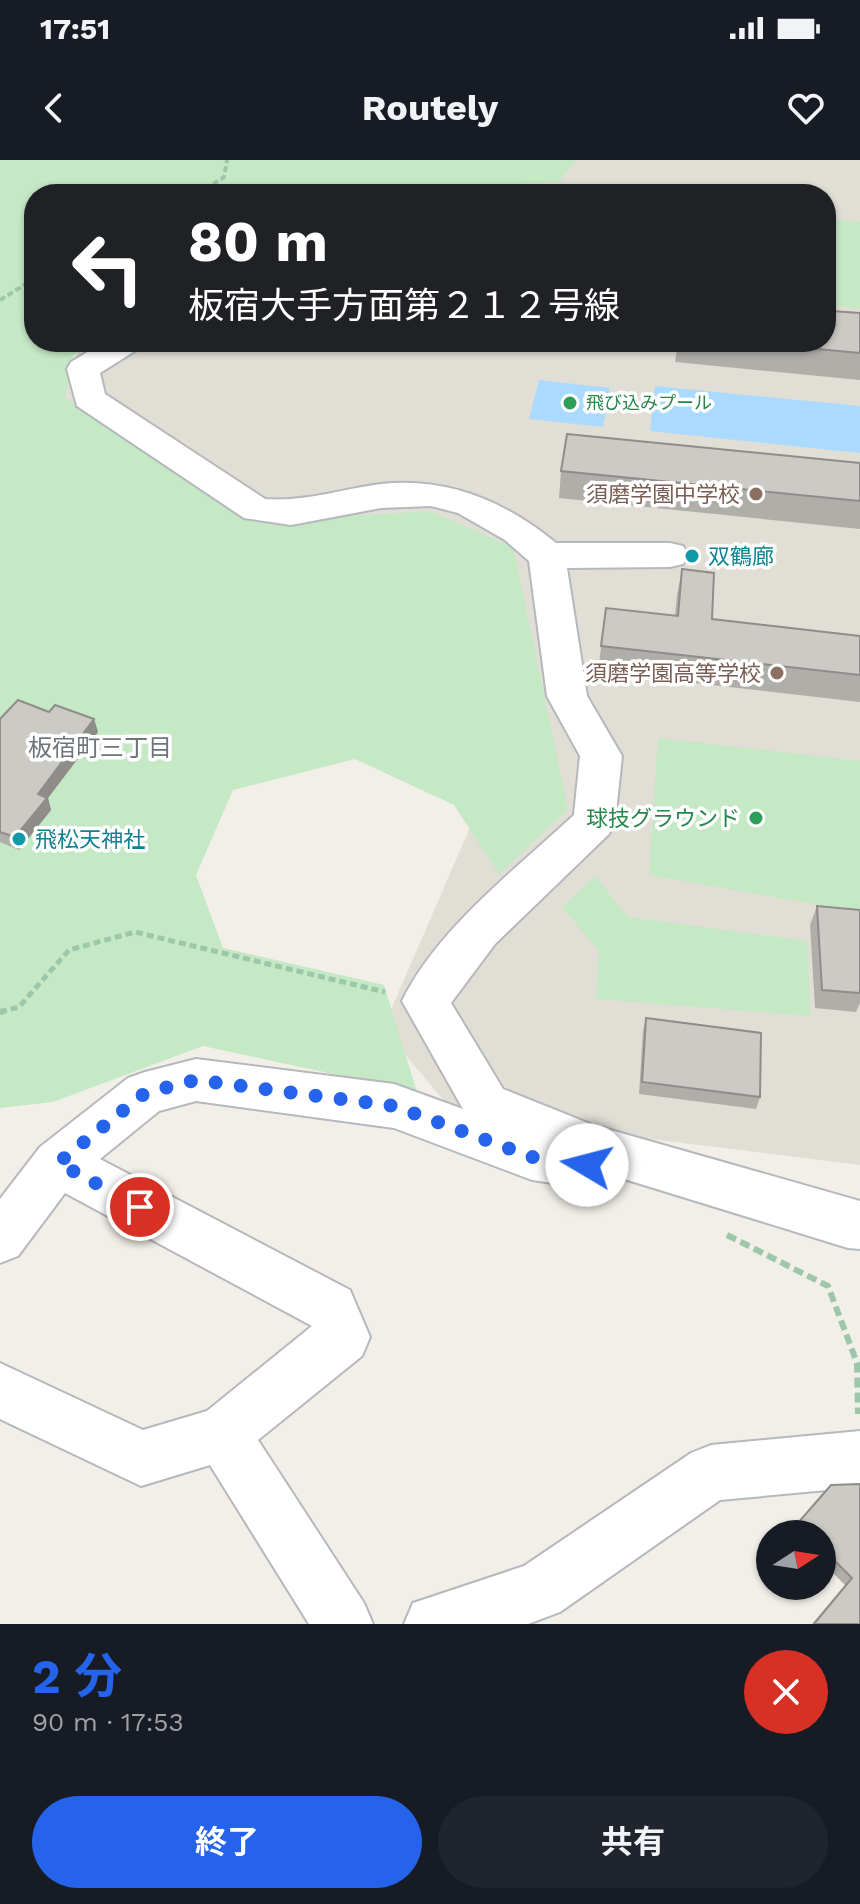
<!DOCTYPE html>
<html lang="ja">
<head>
<meta charset="utf-8">
<style>
	body { margin:0; font-family:"Work Sans","Noto Sans JP",sans-serif; background:#20242c; color:#f1f3f6; height:100vh; display:flex; flex-direction:column; font-size:30px; white-space:nowrap }
	* { box-sizing:border-box; margin:0 }
	p { font-size:26px; color:#9ea1a6 }
	.icon { flex:none; width:44px; height:44px; fill:none; stroke:currentColor; stroke-width:2; stroke-linecap:round; stroke-linejoin:round }
	.map { position:relative; height:1464px; overflow:hidden }
	.drawer { display:flex; flex-direction:column; background:#171b24; flex:1 }
	.drawer>* { flex:none }
	.guide { position:absolute; left:24px; top:24px; width:812px; height:168px; border-radius:32px; box-shadow:0 2px 6px #0004; background:#202124; color:#fff; overflow:hidden }
	.needle { width:52px; rotate:78deg }
	.controls { position:absolute; left:756px; top:1360px; display:grid; gap:16px }
	.controls a { display:grid; place-items:center; width:80px; height:80px; border-radius:50%; background:#171b24; box-shadow:0 2px 6px #0004; font-size:40px }
	.pin { position:absolute; display:grid; place-items:center; width:68px; height:68px; color:#fff; margin:-34px; border:4px solid #fff; border-radius:50%; box-shadow:0 2px 8px #0007 }
	.me { position:absolute; width:88px; margin:-44px; rotate:278deg; stroke-linejoin:round; filter:drop-shadow(0 0 6px #0008) }
	.turn { display:flex; align-items:center; gap:28px; height:168px; padding:0 32px; font-size:36px }
	.turn .icon { width:104px; height:104px; stroke-width:2.5 }
	.turn b { display:block; font-size:56px; line-height:68px }
	.round { display:grid; place-items:center; flex:none; width:84px; height:84px; border-radius:42px; background:#20242c }
	.head { display:flex; align-items:center; justify-content:space-between; height:136px; padding:0 32px }
	h1 { font-size:48px; font-weight:700; line-height:60px; color:#2563eb }
	.button { display:flex; gap:16px; margin-top:auto; padding:16px 32px }
	.button a { flex:1; height:92px; border-radius:48px; background:#2563eb; color:#fff; font-size:32px; font-weight:700; line-height:92px; text-align:center }
	.button a+a { background:#20242c; color:#f1f3f6 }
	.status { display:flex; justify-content:space-between; align-items:center; height:56px; padding:0 40px; background:#171b24; direction:ltr }
	.status svg { height:22px; fill:currentColor }
	header { display:flex; justify-content:space-between; align-items:center; height:104px; padding:0 32px; background:#171b24; font-size:36px; font-weight:700 }
	.map>svg:first-child { display:block }
</style>
</head>
<body>
<div class="status"><b>17:51</b><svg viewBox="0 0 49 12"><path d="M0 12V9h3v3zM5 12V6h3v6zM10 12V3h3v9zM15 12V0h3v12zM26 1h20v11H26zM47 4h2v5h-2z"/></svg></div>
<header><svg class="icon" aria-label="back" viewBox="0 0 24 24"><path d="M15 5l-7 7 7 7"/></svg>Routely<svg class="icon" aria-label="heart" viewBox="0 0 24 24"><path d="M12 20l-8-8c-3-5 5-10 8-4 3-6 11-1 8 4z"/></svg></header>
<div class="map">
<svg width="860" height="1464" viewBox="0 0 860 1464">
	<rect width="100%" height="100%" fill="#f1efe8"/>
	<path fill="#e1ded6" d="M370 0H860V1005L456 955 383 868 528 534 251 380 58 234 83 182H826V34H354Z"/>
	<path fill="#c5e8c5" d="M0 0H576L559 22 478 26 474 34H34V182H90L73 196 65 238 158 292 262 361 430 351 513 387 568 649 499 714 454 645 355 599 233 630 196 715 223 788 384 825 417 932 203 886 53 942 0 948Z
		M826 59 860 62V149L826 144Z
		M658 578 860 601V752L649 715Z
		M595 716 628 757 808 781 810 856 596 839 599 791 562 747Z"/>
	<path fill="#aadaff" d="M539 220 610 228 603 267 529 259Z
		M655 226 860 246V293L650 271Z"/>
	<g fill="none" stroke-linecap="round" stroke-linejoin="round">
		<defs>
			<path id="minor" d="M104 182H143L138 189 100 213 105 234 265 339C305 342 342 329 381 324 447 317 505 341 556 383H670L683 386 688 395 683 404 670 407 567 408 587 536 622 596 615 662 609 674 495 784 451 843 503 929 593 965 860 1041V1089L848 1088 608 1014 605 1021 587 1028 532 1020 394 968 196 941 159 951 100 999 350 1130 370 1177 362 1196 258 1280 364 1443 373 1464H309L210 1305 141 1326 0 1259V1203L143 1270 207 1251 312 1166 65 1033 18 1096 0 1103V1039L40 987 128 918 145 912 196 899 394 924 463 949 402 841C437 769 516 709 574 655L580 596 547 536 529 401 505 380 458 353 431 346 381 348 291 365 244 358 77 246 67 209 71 202Z
				M860 1271V1327L720 1340 560 1452 528 1464H404L413 1443 524 1406 691 1293 711 1285Z"/>
		</defs>
		<use href="#minor" stroke="#b5b8bc" stroke-width="4"/>
		<path stroke="#9cc7a9" stroke-width="4" stroke-dasharray="6 3" stroke-linecap="butt" d="M198 34 224 17 227 0
			M0 140 34 119"/>
		<path stroke="#9cc7a9" stroke-width="5" stroke-dasharray="7 4" stroke-linecap="butt" d="M0 852 19 847 69 790 135 772 385 832"/>
		<path stroke="#9cc7a9" stroke-width="6" stroke-dasharray="10 5" stroke-linecap="butt" d="M0 852 4 851
			M727 1075 828 1126 857 1203 858 1254"/>
		<use href="#minor" fill="#fff" fill-rule="evenodd"/>
	</g>
	<path fill="#afaea9" d="M832 151 860 153V220L675 202 678 182H826Z
		M860 303V369L559 338 561 311Z
		M682 409 712 459 860 476V542L598 512 606 448 675 456 677 435Z
		M49 552 94 559 98 572 48 638 51 650 19 690 0 682V559Z
		M817 746 860 750V843L856 852 815 848 810 765Z
		M646 858 760 937 756 949 639 934 643 871Z
		M860 1324V1464H812L845 1425 822 1402V1374H793L791 1372 831 1325Z"/>
	<path fill="#8f8d8a" d="M94 559 98 572 48 638 51 650 19 690 15 677 38 634Z"/>
	<path fill="#cccac5" stroke="#8f8d8a" stroke-width="2" d="M826 145H829L832 151 860 153V193L742 182H826Z
		M567 274 860 303V341L561 311Z
		M682 409 714 413 712 459 860 476V515L601 486 606 448 678 456Z
		M18 540 49 552 55 545 94 559 38 634 47 638 15 677 0 672V559Z
		M817 746 860 750V833L822 830Z
		M646 858 761 873 760 937 642 922Z
		M860 1324V1464H814L852 1418 822 1388V1374H807L797 1364 831 1325Z"/>
	<g fill="none" stroke-linecap="round" stroke-linejoin="round">
		<path stroke="#2563eb" stroke-width="14" stroke-dasharray="0 25.2" d="M140 1047 58 1003 145 933 196 920 394 946 532 997 587 1005"/>
	</g>
	<g fill="#2e9e5b" stroke="#fff" stroke-width="3">
		<circle cx="570" cy="243" r="8"/>
		<circle cx="756" cy="658" r="8"/>
	</g>
	<g fill="#8d6e63" stroke="#fff" stroke-width="3">
		<circle cx="756" cy="334" r="8"/>
		<circle cx="777" cy="513" r="8"/>
	</g>
	<g fill="#0f9aa8" stroke="#fff" stroke-width="3">
		<circle cx="692" cy="396" r="8"/>
		<circle cx="19" cy="679" r="8"/>
	</g>
	<g text-anchor="middle" stroke-width="7" stroke-linejoin="round" paint-order="stroke">
		<g font-size="18" fill="#27864d" stroke="#fff" text-anchor="start">
			<text x="586" y="249">飛び込みプール</text>
		</g>
		<g font-size="22" fill="#785e54" stroke="#fff" text-anchor="end">
			<text x="740" y="342">須磨学園中学校</text>
			<text x="761" y="521">須磨学園高等学校</text>
		</g>
		<g font-size="22" fill="#0d838f" stroke="#fff" text-anchor="start">
			<text x="708" y="404">双鶴廊</text>
			<text x="35" y="687">飛松天神社</text>
		</g>
		<g font-size="22" fill="#27864d" stroke="#fff" text-anchor="end">
			<text x="740" y="666">球技グラウンド</text>
		</g>
		<g font-size="24" fill="#70757a" stroke="#fff">
			<text x="100" y="596">板宿町三丁目</text>
		</g>
	</g>
</svg>
<div class="controls">
<a><svg class="needle" viewBox="-14 -14 28 28"><path d="M0-13l5 13h-10z" fill="#e53935"/><path d="M0 13l5-13h-10z" fill="#9ea1a6"/></svg></a>
</div>
<div class="pin" style="left:140px;top:1047px;background:#d93025"><svg class="icon" aria-label="arrive" viewBox="0 0 24 24"><path d="M6 21V4h12l-3 4 3 4H6"/></svg></div>
<svg class="me" style="left:587px;top:1005px" viewBox="-20 -20 40 40"><circle r="19" fill="#fff"/><path d="M0-13L10 11 0 6-10 11z" fill="#2563eb"/></svg>
<div class="guide">
<div class="turn"><svg class="icon" aria-label="left" viewBox="0 0 24 24"><path d="M17 20v-9H6M10 6l-5 5 5 5"/></svg><div><b>80 m</b>板宿大手方面第２１２号線</div></div>
</div>
</div>
<section class="drawer">
<div class="head"><div><h1>2 分</h1><p>90 m · 17:53</p></div><a class="round" style="background:#d93025;color:#fff"><svg class="icon" aria-label="close" viewBox="0 0 24 24"><path d="M6 6l12 12M18 6L6 18"/></svg></a></div>
<div class="button"><a>終了</a><a>共有</a></div>
</section>
</body>
</html>
